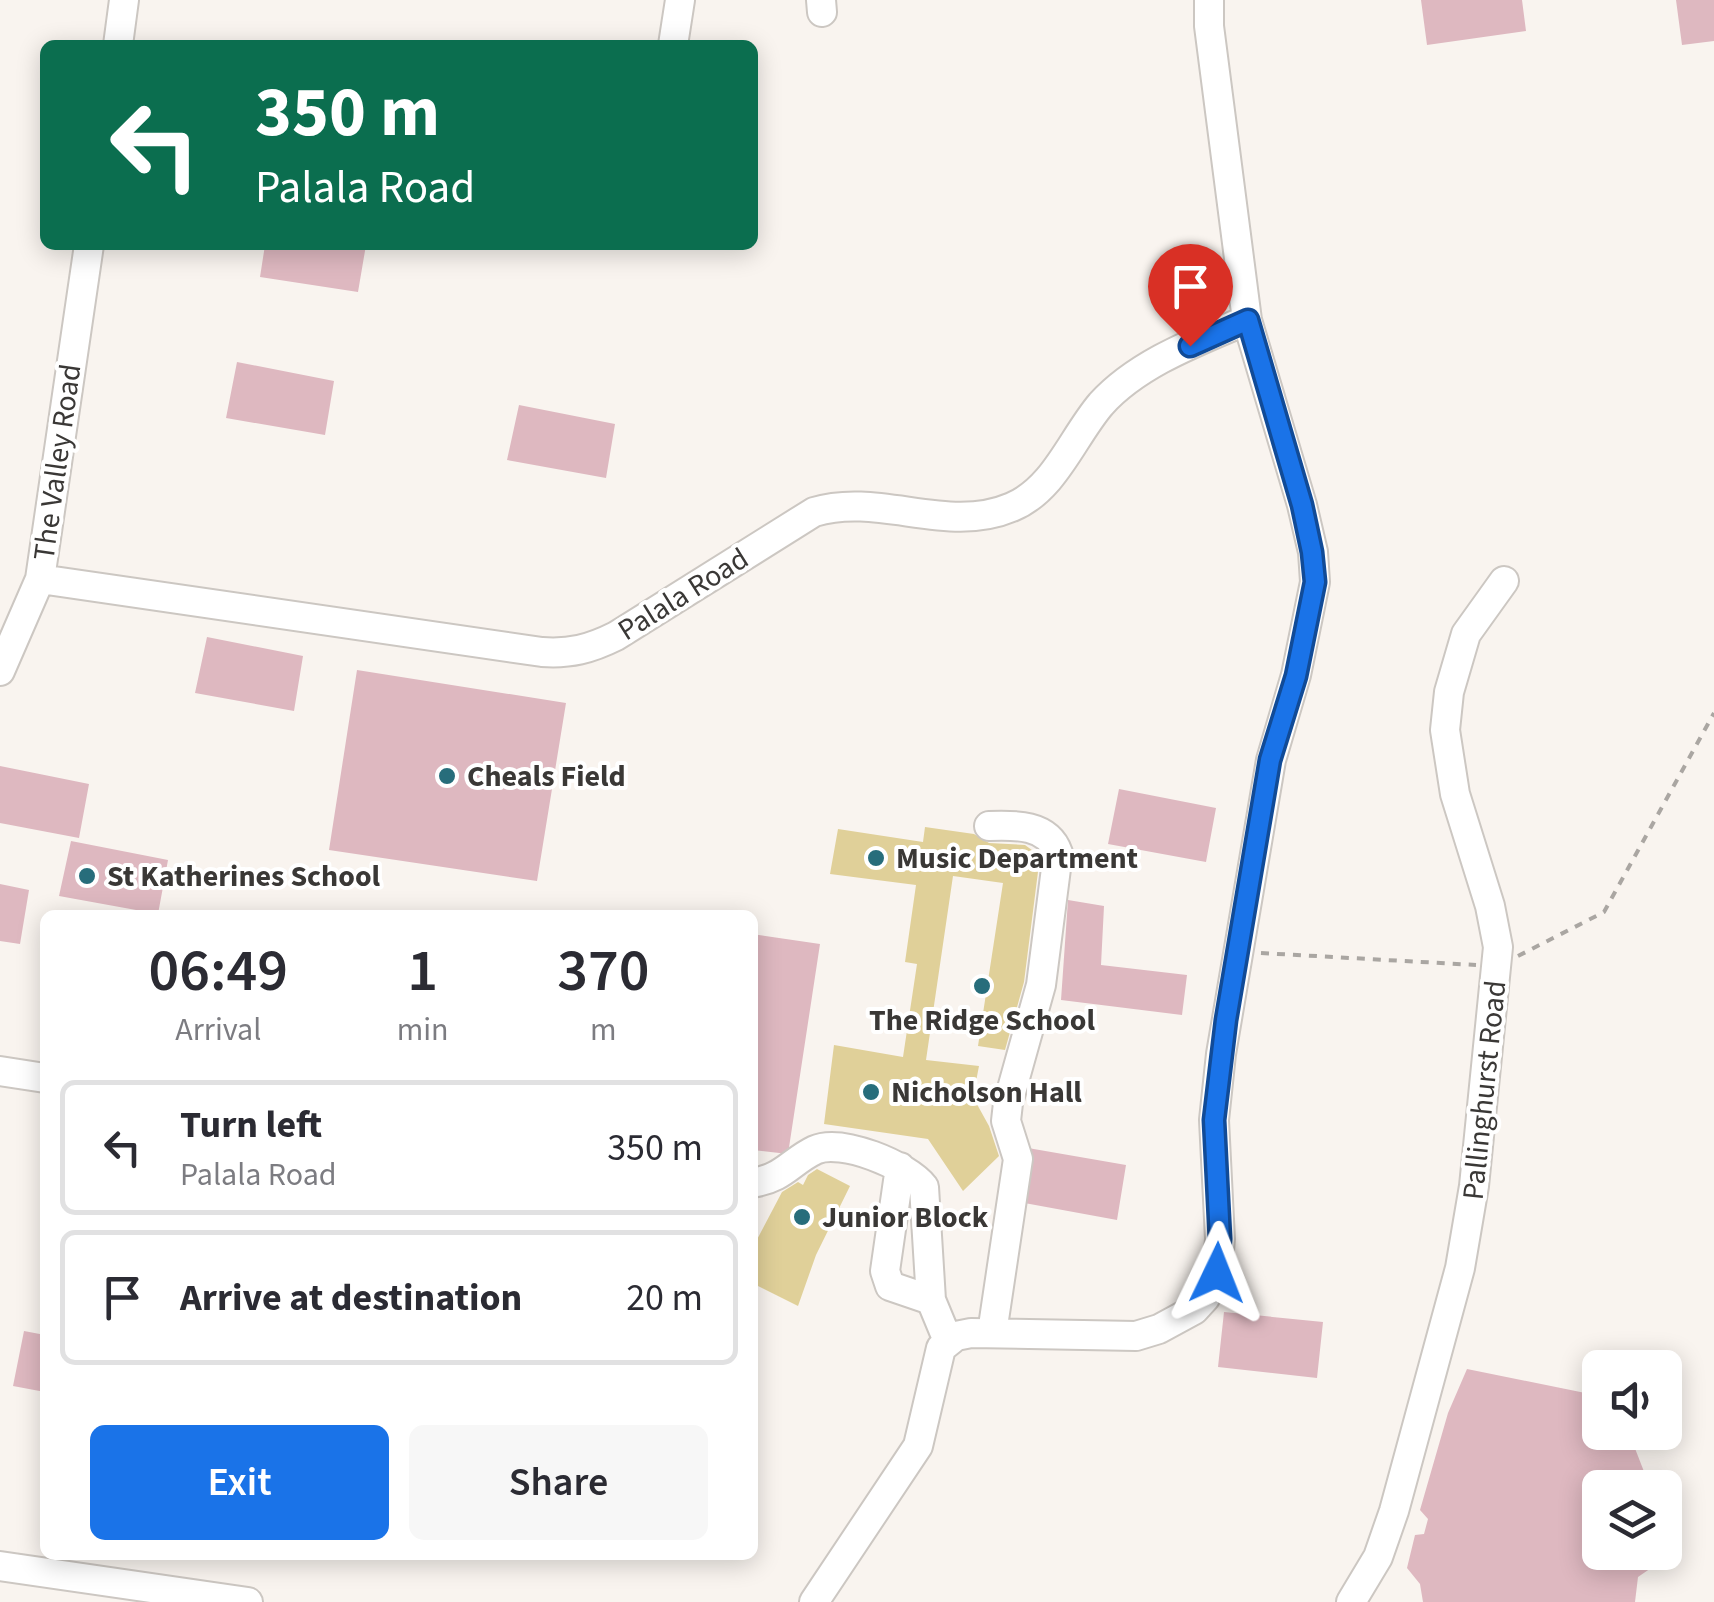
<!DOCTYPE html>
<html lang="en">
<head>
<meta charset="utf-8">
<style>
	body { margin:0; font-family:"Source Sans 3",sans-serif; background:#f7f7f7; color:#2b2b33; height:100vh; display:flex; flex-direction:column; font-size:38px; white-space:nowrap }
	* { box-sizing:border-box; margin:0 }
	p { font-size:32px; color:#7c7c81 }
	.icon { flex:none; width:55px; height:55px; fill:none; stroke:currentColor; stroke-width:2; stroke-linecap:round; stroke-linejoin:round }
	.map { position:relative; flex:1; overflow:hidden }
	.drawer { position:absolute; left:40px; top:910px; width:718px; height:650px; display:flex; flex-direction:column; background:#fff; border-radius:15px; box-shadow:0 5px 25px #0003 }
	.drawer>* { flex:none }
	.hud { position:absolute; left:40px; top:40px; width:718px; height:210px; border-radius:15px; box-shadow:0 5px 25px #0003; background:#0b6e4f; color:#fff; overflow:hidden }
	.buttons { position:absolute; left:1582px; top:1350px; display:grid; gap:20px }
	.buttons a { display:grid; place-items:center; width:100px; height:100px; border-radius:15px; background:#fff; box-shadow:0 5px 25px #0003; font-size:50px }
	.pin { position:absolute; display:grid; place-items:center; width:85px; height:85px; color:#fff; margin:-102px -42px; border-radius:50% 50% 50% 0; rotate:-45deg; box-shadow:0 0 10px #0007 }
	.pin .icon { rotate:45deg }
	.me { position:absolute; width:110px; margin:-55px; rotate:2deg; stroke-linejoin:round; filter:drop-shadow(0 0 8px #0008) }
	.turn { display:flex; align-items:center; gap:35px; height:210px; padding:0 50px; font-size:45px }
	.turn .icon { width:130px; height:130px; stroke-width:2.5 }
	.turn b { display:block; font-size:70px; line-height:85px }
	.eta { display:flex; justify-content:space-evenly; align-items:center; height:170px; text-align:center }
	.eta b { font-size:60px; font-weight:600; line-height:70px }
	.primary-button { display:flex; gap:20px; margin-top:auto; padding:20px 50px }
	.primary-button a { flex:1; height:115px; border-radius:15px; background:#1a73e8; color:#fff; font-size:40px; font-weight:600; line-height:115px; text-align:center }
	.primary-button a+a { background:#f7f7f7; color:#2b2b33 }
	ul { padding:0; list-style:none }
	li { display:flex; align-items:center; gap:30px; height:135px; margin:0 20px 15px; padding:0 30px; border:5px solid #e1e1e2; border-radius:15px }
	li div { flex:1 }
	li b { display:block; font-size:38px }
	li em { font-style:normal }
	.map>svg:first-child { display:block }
</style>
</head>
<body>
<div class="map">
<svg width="1714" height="1602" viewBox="0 0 1714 1602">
	<rect width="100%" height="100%" fill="#f9f4ef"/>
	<path fill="#deb8c0" d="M1421 0H1522L1526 31 1427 45Z
		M1676 0H1714V41L1682 45Z
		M265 245H366L358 292 260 277Z
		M237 362 334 381 325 435 226 418Z
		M519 405 615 424 606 478 507 460Z
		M207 637 303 656 294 711 195 693Z
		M357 670 566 703 537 881 329 850Z
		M0 766 89 784 79 838 0 823Z
		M1119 789 1216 808 1206 862 1108 844Z
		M71 841 168 860 158 914 59 896Z
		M0 884 29 890 20 944 0 941Z
		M1068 900 1104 906 1101 965 1187 975 1182 1015 1061 1000Z
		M752 934 820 944 788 1154 753 1150Z
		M1028 1148 1126 1165 1117 1220 1019 1202Z
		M1224 1312 1323 1322 1317 1378 1218 1367Z
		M24 1331 45 1335V1392L13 1386Z
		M1467 1369 1600 1396V1432L1629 1433 1650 1487 1600 1488V1552L1657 1553 1654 1566 1638 1577 1635 1602H1423L1420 1584 1407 1568 1415 1535 1424 1534 1428 1519 1420 1510 1448 1413Z"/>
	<path fill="#e0d099" d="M925 827 974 834 989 843 1025 845 1040 856 1024 982 1005 1050 978 1046 1003 883 953 876 926 1060 979 1066 973 1097 989 1126 999 1156 963 1191 928 1139 824 1124 834 1045 903 1057 917 964 905 962 916 885 830 874 838 829 923 842Z
		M817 1169 850 1186 816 1255 798 1306 752 1283V1249L782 1192 798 1182 803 1185 808 1175Z"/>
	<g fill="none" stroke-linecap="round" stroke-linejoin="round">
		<defs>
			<path id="minor" d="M821 0 822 12
				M118 45 124 0
				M673 45 680 0
				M40 579 542 652C570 654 590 649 616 636L814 512C880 492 947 535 1012 507 1055 489 1072 438 1101 404 1138 363 1198 341 1247 320
				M0 671 40 579 89 245
				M989 826C1015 825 1048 824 1058 853L1041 985 1008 1103 1006 1121 1018 1159 992 1333
				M0 1071 45 1078
				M900 1167 885 1271 890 1286 931 1300
				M752 1183C784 1178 790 1162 815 1150 841 1138 907 1165 924 1187L931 1300 948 1341
				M0 1566 248 1602
				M814 1602 918 1446 941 1348 956 1336 971 1333 1136 1336 1159 1329 1194 1310 1205 1298 1217 1273 1220 1239 1214 1120 1221 1054 1271 760 1296 675 1315 582 1313 552 1302 505 1247 320 1209 26V0
				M1351 1602 1378 1557 1394 1511 1460 1268 1474 1186 1498 947 1490 906 1455 794 1445 730 1449 692 1466 634 1504 581"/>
		</defs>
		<use href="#minor" stroke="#ccc7c2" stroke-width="32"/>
		<path stroke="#aaa6a2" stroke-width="4" stroke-dasharray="8 8" stroke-linecap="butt" d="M1261 953 1476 965
			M1518 956 1604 912 1714 713"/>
		<use href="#minor" stroke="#fff" stroke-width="28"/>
	</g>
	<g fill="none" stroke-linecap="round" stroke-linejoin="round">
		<defs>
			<path id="route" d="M1190 346 1248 320 1302 505 1312 552 1315 582 1296 676 1270 760 1226 1020 1214 1120 1220 1239 1217 1273"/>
		</defs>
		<use href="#route" stroke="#114b97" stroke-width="25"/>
		<use href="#route" stroke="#1a73e8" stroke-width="18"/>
	</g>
	<g fill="#276d7b" stroke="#fff" stroke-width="4">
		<circle cx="447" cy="776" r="10"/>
		<circle cx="876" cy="858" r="10"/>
		<circle cx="87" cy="876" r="10"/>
		<circle cx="982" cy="986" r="10"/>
		<circle cx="871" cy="1092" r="10"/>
		<circle cx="802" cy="1217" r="10"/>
	</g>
	<g text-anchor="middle" stroke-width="8" stroke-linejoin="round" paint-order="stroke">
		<g font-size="30" fill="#3a3836" stroke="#fff">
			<text transform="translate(57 462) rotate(-82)" y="10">The Valley Road</text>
			<text transform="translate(683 594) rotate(-32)" y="10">Palala Road</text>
			<text transform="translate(1484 1090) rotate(-84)" y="10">Pallinghurst Road</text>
		</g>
		<g font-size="30" font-weight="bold" fill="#3a3836" stroke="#fff" text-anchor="start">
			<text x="467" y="786">Cheals Field</text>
			<text x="896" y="868">Music Department</text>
			<text x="107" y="886">St Katherines School</text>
			<text x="982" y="1030" text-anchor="middle">The Ridge School</text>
			<text x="891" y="1102">Nicholson Hall</text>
			<text x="822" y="1227">Junior Block</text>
		</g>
	</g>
</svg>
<div class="buttons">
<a><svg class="icon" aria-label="sound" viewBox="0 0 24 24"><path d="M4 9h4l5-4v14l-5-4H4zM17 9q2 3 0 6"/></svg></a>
<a><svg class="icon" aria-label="layers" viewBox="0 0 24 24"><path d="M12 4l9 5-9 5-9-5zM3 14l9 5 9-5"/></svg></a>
</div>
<div class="pin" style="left:1190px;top:346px;background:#d93025"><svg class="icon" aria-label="arrive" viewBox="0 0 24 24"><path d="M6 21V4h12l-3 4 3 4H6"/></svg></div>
<svg class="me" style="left:1217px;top:1273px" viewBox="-20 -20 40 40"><path d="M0-17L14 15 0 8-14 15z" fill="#1a73e8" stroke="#fff" stroke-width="4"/></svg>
<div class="hud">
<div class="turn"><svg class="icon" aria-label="left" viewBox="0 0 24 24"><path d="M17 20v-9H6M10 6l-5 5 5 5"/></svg><div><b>350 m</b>Palala Road</div></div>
</div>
<section class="drawer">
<div class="eta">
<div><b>06:49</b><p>Arrival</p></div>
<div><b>1</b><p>min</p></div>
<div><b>370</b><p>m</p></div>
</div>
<ul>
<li><svg class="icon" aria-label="left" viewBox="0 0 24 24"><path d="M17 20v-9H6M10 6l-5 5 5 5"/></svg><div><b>Turn left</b><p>Palala Road</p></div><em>350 m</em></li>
<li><svg class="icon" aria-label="arrive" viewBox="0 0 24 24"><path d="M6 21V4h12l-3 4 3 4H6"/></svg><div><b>Arrive at destination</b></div><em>20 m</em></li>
</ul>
<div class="primary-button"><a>Exit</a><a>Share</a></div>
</section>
</div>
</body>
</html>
